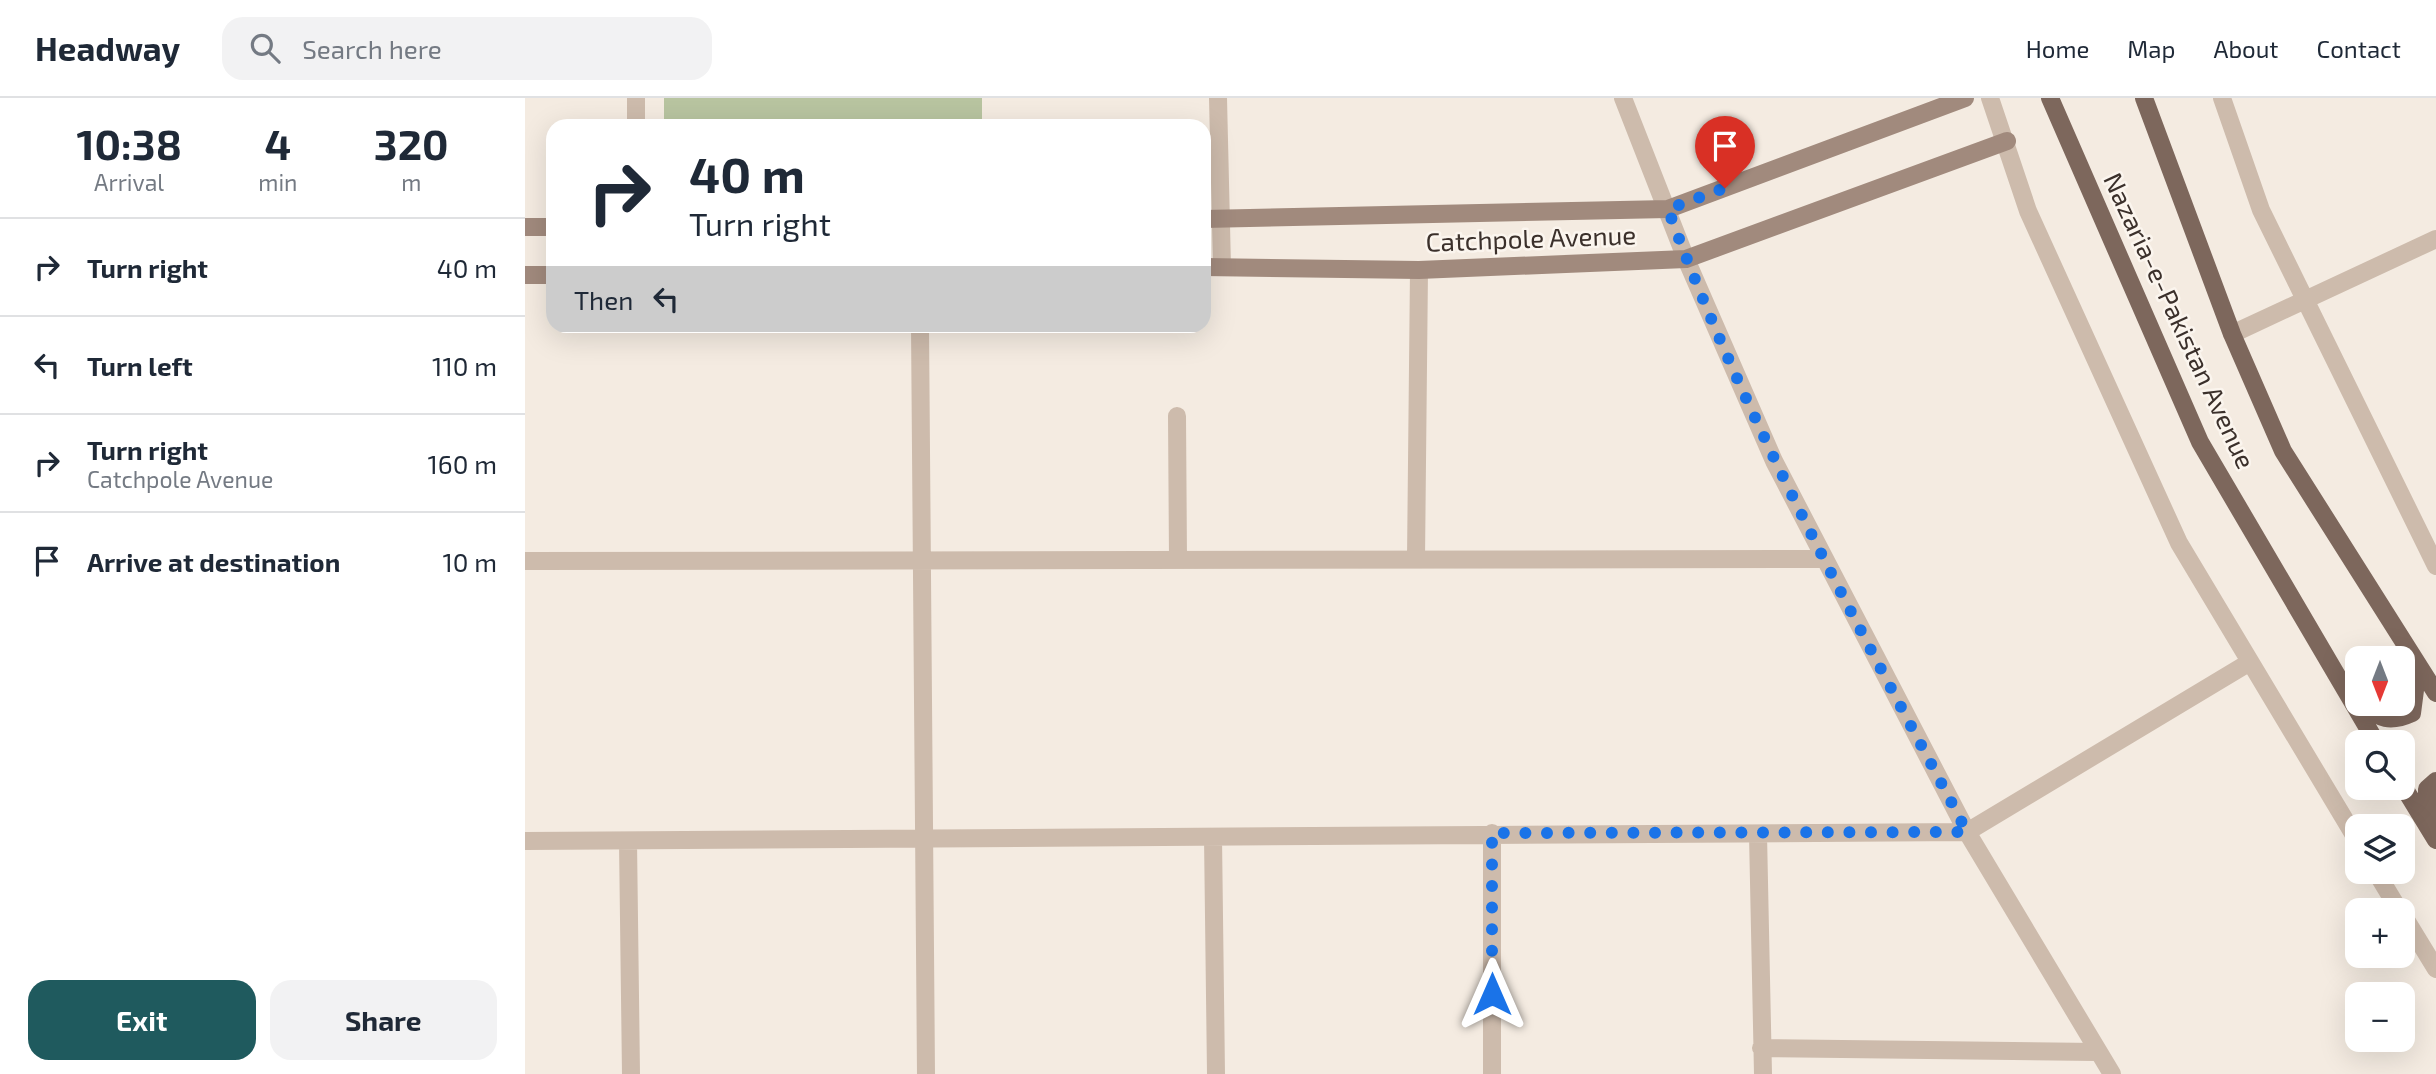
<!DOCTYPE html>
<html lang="en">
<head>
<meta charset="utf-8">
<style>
	body { margin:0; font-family:"Exo 2",sans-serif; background:#f2f2f3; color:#1f2937; height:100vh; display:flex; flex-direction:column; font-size:26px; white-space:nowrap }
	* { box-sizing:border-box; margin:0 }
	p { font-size:23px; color:#747a83 }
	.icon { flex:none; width:38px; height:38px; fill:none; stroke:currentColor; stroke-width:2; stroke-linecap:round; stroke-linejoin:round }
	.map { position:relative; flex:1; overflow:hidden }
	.sheet { display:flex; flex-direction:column; background:#fff; width:525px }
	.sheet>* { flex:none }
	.hud { position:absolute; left:21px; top:21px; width:665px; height:214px; border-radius:21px; box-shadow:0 7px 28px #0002; background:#fff; color:#1f2937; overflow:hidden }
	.needle { width:46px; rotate:180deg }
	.controls { position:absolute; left:1820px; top:548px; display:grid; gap:14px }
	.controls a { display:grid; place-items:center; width:70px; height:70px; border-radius:14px; background:#fff; box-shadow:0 7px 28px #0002; font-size:35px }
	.pin { position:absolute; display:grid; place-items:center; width:60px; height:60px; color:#fff; margin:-72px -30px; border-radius:50% 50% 50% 0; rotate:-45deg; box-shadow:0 0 7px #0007 }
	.pin .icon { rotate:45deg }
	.me { position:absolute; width:77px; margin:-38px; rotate:0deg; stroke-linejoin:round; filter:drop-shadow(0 0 5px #0008) }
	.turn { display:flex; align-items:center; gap:24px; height:147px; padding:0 28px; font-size:32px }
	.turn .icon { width:91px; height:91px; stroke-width:2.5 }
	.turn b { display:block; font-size:49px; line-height:60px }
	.then { display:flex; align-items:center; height:66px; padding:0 28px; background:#0003; gap:14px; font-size:26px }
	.eta { display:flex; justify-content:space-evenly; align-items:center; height:119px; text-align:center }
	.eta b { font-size:42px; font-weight:700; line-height:49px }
	.action { display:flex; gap:14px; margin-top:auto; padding:14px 28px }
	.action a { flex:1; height:80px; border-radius:21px; background:#1f5a5e; color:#fff; font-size:28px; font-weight:700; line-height:80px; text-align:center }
	.action a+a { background:#f2f2f3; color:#1f2937 }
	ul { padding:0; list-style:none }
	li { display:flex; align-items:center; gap:21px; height:98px; padding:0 28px; border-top:2px solid #e0e1e3 }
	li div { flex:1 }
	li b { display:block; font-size:26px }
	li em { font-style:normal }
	header { display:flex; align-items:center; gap:42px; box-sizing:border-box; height:98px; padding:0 35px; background:#fff; border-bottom:2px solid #e0e1e3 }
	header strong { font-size:33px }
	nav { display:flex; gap:38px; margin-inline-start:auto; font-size:24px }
	.search { width:490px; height:63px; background:#f2f2f3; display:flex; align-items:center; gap:18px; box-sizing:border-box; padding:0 24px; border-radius:21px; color:#747a83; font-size:26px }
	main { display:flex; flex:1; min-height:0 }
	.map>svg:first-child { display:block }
</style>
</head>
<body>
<header>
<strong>Headway</strong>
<div class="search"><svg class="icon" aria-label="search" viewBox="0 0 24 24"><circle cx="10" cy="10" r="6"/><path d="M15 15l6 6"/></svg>Search here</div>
<nav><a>Home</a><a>Map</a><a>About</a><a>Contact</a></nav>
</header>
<main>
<section class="sheet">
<div class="eta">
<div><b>10:38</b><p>Arrival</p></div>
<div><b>4</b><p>min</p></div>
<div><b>320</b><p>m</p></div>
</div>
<ul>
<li><svg class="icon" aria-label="right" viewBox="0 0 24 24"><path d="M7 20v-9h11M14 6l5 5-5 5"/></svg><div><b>Turn right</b></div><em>40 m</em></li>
<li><svg class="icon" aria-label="left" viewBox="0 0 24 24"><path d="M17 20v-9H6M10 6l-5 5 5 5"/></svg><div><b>Turn left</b></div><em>110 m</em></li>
<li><svg class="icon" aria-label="right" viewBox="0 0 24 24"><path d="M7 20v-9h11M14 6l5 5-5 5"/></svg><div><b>Turn right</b><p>Catchpole Avenue</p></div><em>160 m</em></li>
<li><svg class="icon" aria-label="arrive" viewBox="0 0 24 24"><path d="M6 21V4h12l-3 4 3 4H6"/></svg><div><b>Arrive at destination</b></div><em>10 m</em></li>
</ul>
<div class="action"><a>Exit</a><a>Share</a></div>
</section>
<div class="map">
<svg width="1911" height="976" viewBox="0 0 1911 976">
	<rect width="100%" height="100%" fill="#f4ebe1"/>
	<path fill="#b8c4a0" d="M139 0H457V28H139Z"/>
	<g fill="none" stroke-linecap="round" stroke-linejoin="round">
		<path stroke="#cdbbac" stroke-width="18" d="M111 0V28
			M693 0 697 169
			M1098 0 1161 161 1249 363 1442 734 1587 976
			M1465 0 1503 113 1654 445 1832 742
			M1697 0 1736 112 1911 468
			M395 228 401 976
			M1707 236 1911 141
			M652 318 653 461
			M891 461 894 172
			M0 463 1300 461
			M967 735V976
			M1233 736 1238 976
			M688 739 691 976
			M0 743 1442 734 1725 564
			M103 743 106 976
			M1851 774 1874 812
			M1878 817 1911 871
			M1236 950 1572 954"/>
		<path stroke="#a18a7d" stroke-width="18" d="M679 121 1143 111 1440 0
			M0 129H28
			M679 169 894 172 1161 161 1482 43
			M0 177H28"/>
		<path stroke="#7d675c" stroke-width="18" d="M1525 0 1675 344 1851 644
			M1619 0 1707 236 1758 353 1911 595
			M1837 606C1855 621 1865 625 1887 615L1890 592 1877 554
			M1911 683 1902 691V704L1911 724
			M1878 688 1911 742"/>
	</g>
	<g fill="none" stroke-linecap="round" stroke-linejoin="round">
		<path stroke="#1a73e8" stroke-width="12" stroke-dasharray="0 21.6" d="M967 896V735L1442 734C1335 530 1222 328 1143 111L1200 90"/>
	</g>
	<g text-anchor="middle" stroke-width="5" stroke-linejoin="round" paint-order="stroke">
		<g font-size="26" fill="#3b302b" stroke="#fbf5ee">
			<text transform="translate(1006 141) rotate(-2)" y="9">Catchpole Avenue</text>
			<text transform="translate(1654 223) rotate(65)" y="9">Nazaria-e-Pakistan Avenue</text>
		</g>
	</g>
</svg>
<div class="controls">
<a><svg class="needle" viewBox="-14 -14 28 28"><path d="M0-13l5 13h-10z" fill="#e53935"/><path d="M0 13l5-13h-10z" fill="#747a83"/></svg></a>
<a><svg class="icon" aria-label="search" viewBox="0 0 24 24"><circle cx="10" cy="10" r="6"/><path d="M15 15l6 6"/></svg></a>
<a><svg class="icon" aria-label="layers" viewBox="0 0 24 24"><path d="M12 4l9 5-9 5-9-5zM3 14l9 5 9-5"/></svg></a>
<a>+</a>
<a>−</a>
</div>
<div class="pin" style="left:1200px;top:90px;background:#d93025"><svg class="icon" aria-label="arrive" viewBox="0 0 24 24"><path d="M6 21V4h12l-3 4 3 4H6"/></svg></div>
<svg class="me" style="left:967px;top:896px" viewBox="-20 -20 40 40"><path d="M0-17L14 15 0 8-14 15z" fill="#1a73e8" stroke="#fff" stroke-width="4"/></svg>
<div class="hud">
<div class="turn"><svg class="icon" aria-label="right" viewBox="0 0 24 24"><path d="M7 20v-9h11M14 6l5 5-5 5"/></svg><div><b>40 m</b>Turn right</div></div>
<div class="then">Then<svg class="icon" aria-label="left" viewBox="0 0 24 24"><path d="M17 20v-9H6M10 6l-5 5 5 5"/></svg></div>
</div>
</div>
</main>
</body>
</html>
